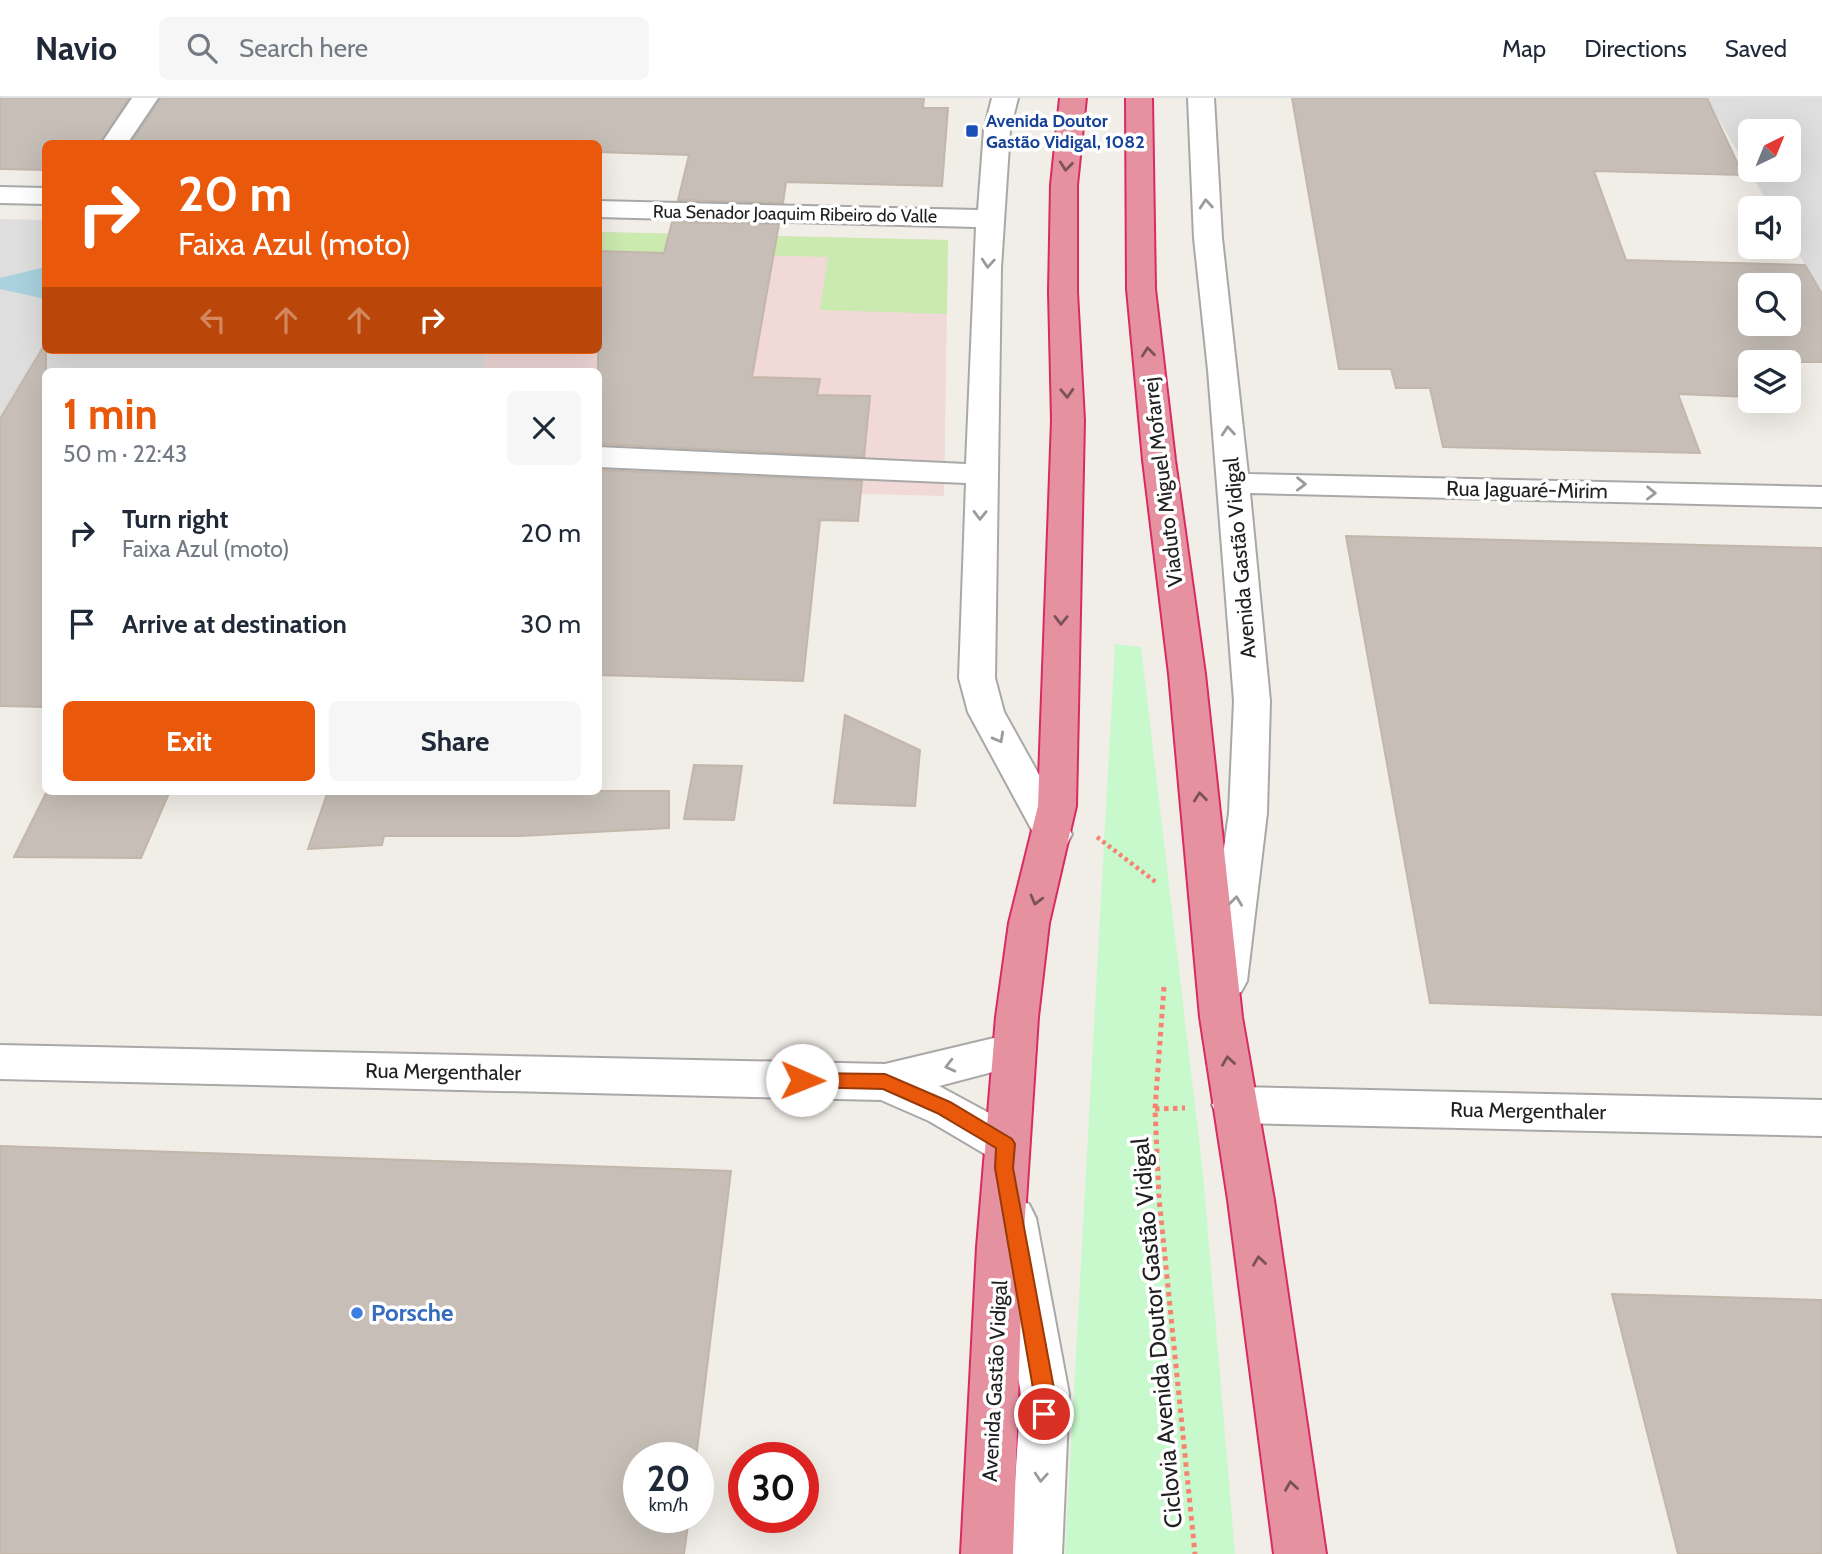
<!DOCTYPE html>
<html lang="en">
<head>
<meta charset="utf-8">
<style>
	body { margin:0; font-family:Cabin,sans-serif; background:#f6f6f7; color:#1f2937; height:100vh; display:flex; flex-direction:column; font-size:26px; white-space:nowrap }
	* { box-sizing:border-box; margin:0 }
	p { font-size:23px; color:#747a83 }
	.icon { flex:none; width:38px; height:38px; fill:none; stroke:currentColor; stroke-width:2; stroke-linecap:round; stroke-linejoin:round }
	.map { position:relative; flex:1; overflow:hidden }
	.drawer { position:absolute; left:42px; top:270px; width:560px; height:427px; display:flex; flex-direction:column; background:#fff; border-radius:10px; box-shadow:0 7px 28px #0002 }
	.drawer>* { flex:none }
	.banner { position:absolute; left:42px; top:42px; width:560px; height:214px; border-radius:10px; box-shadow:0 7px 28px #0002; background:#ea580c; color:#fff; overflow:hidden }
	.needle { width:46px; rotate:43deg }
	.tools { position:absolute; left:1738px; top:21px; display:grid; gap:14px }
	.tools a { display:grid; place-items:center; width:63px; height:63px; border-radius:10px; background:#fff; box-shadow:0 7px 28px #0002; font-size:35px }
	.speed { position:absolute; left:623px; top:1344px; display:flex; gap:14px; font-size:35px; font-weight:700; text-align:center }
	.speed>* { display:grid; place-content:center; width:91px; height:91px; border-radius:50%; background:#fff; box-shadow:0 7px 28px #0002; line-height:1 }
	.speed small { font-size:18px; font-weight:400 }
	.speed .limit { border:10px solid #d22; background:#fff; color:#111 }
	.pin { position:absolute; display:grid; place-items:center; width:60px; height:60px; color:#fff; margin:-30px; border:4px solid #fff; border-radius:50%; box-shadow:0 2px 7px #0007 }
	.me { position:absolute; width:77px; margin:-38px; rotate:91deg; stroke-linejoin:round; filter:drop-shadow(0 0 5px #0008) }
	.turn { display:flex; align-items:center; gap:24px; height:147px; padding:0 21px; font-size:32px }
	.turn .icon { width:91px; height:91px; stroke-width:2.5 }
	.turn b { display:block; font-size:49px; line-height:60px }
	.lanes { display:flex; align-items:center; height:66px; padding:0 21px; background:#0003; justify-content:center; gap:35px; direction:ltr }
	.lanes .off { opacity:.35 }
	.round { display:grid; place-items:center; flex:none; width:74px; height:74px; border-radius:10px; background:#f6f6f7 }
	.headline { display:flex; align-items:center; justify-content:space-between; height:119px; padding:0 21px }
	h1 { font-size:42px; font-weight:800; line-height:52px; color:#ea580c }
	.action { display:flex; gap:14px; margin-top:auto; padding:14px 21px }
	.action a { flex:1; height:80px; border-radius:10px; background:#ea580c; color:#fff; font-size:28px; font-weight:800; line-height:80px; text-align:center }
	.action a+a { background:#f6f6f7; color:#1f2937 }
	ul { padding:0; list-style:none }
	li { display:flex; align-items:center; gap:21px; height:91px; padding:0 21px }
	li div { flex:1 }
	li b { display:block; font-size:26px }
	li em { font-style:normal }
	header { display:flex; align-items:center; gap:42px; box-sizing:border-box; height:98px; padding:0 35px; background:#fff; border-bottom:2px solid #e0e1e3 }
	header strong { font-size:33px }
	nav { display:flex; gap:38px; margin-inline-start:auto; font-size:24px }
	.search { width:490px; height:63px; background:#f6f6f7; display:flex; align-items:center; gap:18px; box-sizing:border-box; padding:0 24px; border-radius:10px; color:#747a83; font-size:26px }
	.map>svg:first-child { display:block }
</style>
</head>
<body>
<header>
<strong>Navio</strong>
<div class="search"><svg class="icon" aria-label="search" viewBox="0 0 24 24"><circle cx="10" cy="10" r="6"/><path d="M15 15l6 6"/></svg>Search here</div>
<nav><a>Map</a><a>Directions</a><a>Saved</a></nav>
</header>
<div class="map">
<svg width="1822" height="1456" viewBox="0 0 1822 1456">
	<rect width="100%" height="100%" fill="#f1eee8"/>
	<path fill="#dfdede" fill-rule="evenodd" d="M1706 0H1822V196L1789 139 1788 110H1771ZM1750 33H1788V72H1750Z
		M0 121 45 122 46 252H489L482 273H46L0 375Z"/>
	<path fill="#f1d9d8" d="M599 134 948 142 944 398 599 389 598 273H482L489 252H598Z"/>
	<path fill="#cbeaaf" d="M599 134 948 142 947 216 820 212 828 159 599 153Z"/>
	<path fill="#c7f9cc" d="M1115 546 1141 549 1203 1075 1235 1456H1065Z"/>
	<path fill="#a9d1de" d="M45 169V201L0 191V180Z"/>
	<path fill="#c6beb7" stroke="#c3b6aa" stroke-width="2" fill-rule="evenodd" d="M0 0H129L99 46H46V72L0 71Z
		M161 0H924L923 10H948L942 88 786 84 783 105 678 102 689 57 598 54V46H130Z
		M1292 0H1707L1743 77 1594 73 1626 162 1805 167 1822 196V264H1750V299L1678 296 1700 355 1443 349 1430 290H1396L1391 271H1339ZM1750 187H1788V226H1750Z
		M672 124 779 126 752 279 820 281 817 297 870 298 864 359 598 346V153L664 155Z
		M46 244V609L0 608V321Z
		M598 372 862 383 858 423 820 422 803 583 598 577Z
		M1346 438 1822 450V917L1430 905Z
		M845 617 920 652 915 708 834 705Z
		M694 667 742 668 734 722 684 721Z
		M47 693H170L141 760 14 759Z
		M328 693H669V730L520 738H384L382 747 308 751Z
		M0 1048 731 1073 696 1360H639V1419H689L684 1456H0Z
		M1612 1196 1822 1202V1456H1678Z"/>
	<g fill="none" stroke-linecap="round" stroke-linejoin="round">
		<defs>
			<path id="minor" d="M132 0H158L127 46H101Z
				M992 0H1018L1010 32 1001 170 995 580 1004 614 1072 736 1067 746 1053 750 1039 746 1034 736 968 614 959 580 966 385 598 369V349L966 366 976 129 598 119V103L978 112 984 32Z
				M1188 0H1214L1222 140 1248 376 1822 389V409L1250 395 1270 603 1267 715 1247 883 1241 894 1226 899 1211 894 1205 883 1229 715 1234 603 1208 272 1194 140Z
				M0 89 46 90V106L0 105Z
				M1015 935 1030 940 1036 952 1030 964 939 988 1022 1033 1028 1046 1022 1059 1006 1065 990 1059 929 1023 881 1002 0 981V947L885 966Z
				M1234 989 1822 1002V1038L1234 1025 1219 1020 1212 1007 1219 994Z
				M1013 1100 1029 1106 1036 1120 1069 1296 1062 1456H1010L1021 1296 990 1120 997 1106Z"/>
			<path id="highway" d="M1060 0H1086L1077 87V194L1084 322 1076 708 1049 825 1038 919 1023 1149 1013 1456H961L977 1149 996 919 1009 825 1038 708 1052 322 1049 194 1051 87Z
				M1126 0H1152L1155 191 1175 362 1205 576 1242 919 1274 1102 1326 1456H1274L1228 1102 1200 919 1169 576 1143 362 1127 191Z"/>
		</defs>
		<use href="#minor" stroke="#a8a8a8" stroke-width="4"/>
		<use href="#highway" stroke="#d92b62" stroke-width="4"/>
		<path stroke="#f88372" stroke-width="4.5" stroke-dasharray="3.5 3.5" stroke-linecap="butt" d="M1097 739 1157 785"/>
		<path stroke="#f88372" stroke-width="5" stroke-dasharray="4.5 4.5" stroke-linecap="butt" d="M1164 889 1155 1011 1159 1100 1195 1456
			M1155 1011 1185 1010"/>
		<use href="#minor" fill="#fff" fill-rule="evenodd"/>
		<use href="#highway" fill="#e6919f" fill-rule="evenodd"/>
	</g>
	<defs><path id="oneway-chevron" d="M-2-3.5L2.5 0L-2 3.5" fill="none" stroke-width="1.6" stroke-linecap="round" stroke-linejoin="round" transform="scale(1.75)"/></defs>
	<g stroke="#7a535a">
		<use href="#oneway-chevron" transform="translate(1066 68) rotate(96)"/>
		<use href="#oneway-chevron" transform="translate(1148 254) rotate(-96)"/>
		<use href="#oneway-chevron" transform="translate(1067 295) rotate(88)"/>
		<use href="#oneway-chevron" transform="translate(1061 522) rotate(91)"/>
		<use href="#oneway-chevron" transform="translate(1200 699) rotate(-96)"/>
		<use href="#oneway-chevron" transform="translate(1036 802) rotate(105)"/>
		<use href="#oneway-chevron" transform="translate(1228 963) rotate(-98)"/>
		<use href="#oneway-chevron" transform="translate(1259 1163) rotate(-98)"/>
		<use href="#oneway-chevron" transform="translate(1291 1388) rotate(-98)"/>
	</g>
	<g stroke="#9b9b9b">
		<use href="#oneway-chevron" transform="translate(1206 106) rotate(-95)"/>
		<use href="#oneway-chevron" transform="translate(988 165) rotate(94)"/>
		<use href="#oneway-chevron" transform="translate(1228 333) rotate(-95)"/>
		<use href="#oneway-chevron" transform="translate(1301 386) rotate(1)"/>
		<use href="#oneway-chevron" transform="translate(1651 395) rotate(1)"/>
		<use href="#oneway-chevron" transform="translate(980 417) rotate(91)"/>
		<use href="#oneway-chevron" transform="translate(999 640) rotate(61)"/>
		<use href="#oneway-chevron" transform="translate(1236 803) rotate(-83)"/>
		<use href="#oneway-chevron" transform="translate(950 968) rotate(166)"/>
		<use href="#oneway-chevron" transform="translate(1041 1379) rotate(94)"/>
	</g>
	<path fill="#ea580c" stroke="#983908" stroke-width="2" d="M802 975 885 976 950 1004 1012 1041 1015 1046 1013 1070 1055 1296 1051 1323 1044 1326 1037 1323 1034 1316V1296L995 1070 996 1050 937 1015 883 991 802 989 796 987 793 982 796 977Z"/>
	<rect fill="#1a4fb4" stroke="#fff" stroke-width="2.5" x="965" y="26" width="14" height="14" rx="3.5"/>
	<circle fill="#3f7fe0" stroke="#fff" stroke-width="2.5" cx="357" cy="1215" r="7"/>
	<g text-anchor="middle" stroke-width="7" stroke-linejoin="round" paint-order="stroke">
		<g font-size="18" font-weight="bold" fill="#164399" stroke="#fff" text-anchor="start">
			<text x="986" y="29">Avenida Doutor<tspan x="986" dy="21">Gastão Vidigal, 1082</tspan></text>
		</g>
		<g font-size="18" fill="#212121" stroke="#fff">
			<text transform="translate(795 116) rotate(1)" y="6">Rua Senador Joaquim Ribeiro do Valle</text>
		</g>
		<g font-size="21" fill="#212121" stroke="#fff">
			<text transform="translate(1163 384) rotate(-97)" y="7">Viaduto Miguel Mofarrej</text>
			<text transform="translate(1527 392) rotate(1)" y="7">Rua Jaguaré-Mirim</text>
			<text transform="translate(1240 460) rotate(-95)" y="7">Avenida Gastão Vidigal</text>
			<text transform="translate(443 974) rotate(1)" y="7">Rua Mergenthaler</text>
			<text transform="translate(1528 1013) rotate(1)" y="7">Rua Mergenthaler</text>
			<text transform="translate(995 1283) rotate(-87)" y="7">Avenida Gastão Vidigal</text>
		</g>
		<g font-size="24" font-weight="bold" fill="#366cbe" stroke="#fff" text-anchor="start">
			<text x="371" y="1223">Porsche</text>
		</g>
		<g font-size="24" fill="#212121" stroke="#fff">
			<text transform="translate(1157 1235) rotate(-95)" y="8">Ciclovia Avenida Doutor Gastão Vidigal</text>
		</g>
	</g>
</svg>
<div class="tools">
<a><svg class="needle" viewBox="-14 -14 28 28"><path d="M0-13l5 13h-10z" fill="#e53935"/><path d="M0 13l5-13h-10z" fill="#747a83"/></svg></a>
<a><svg class="icon" aria-label="sound" viewBox="0 0 24 24"><path d="M4 9h4l5-4v14l-5-4H4zM17 9q2 3 0 6"/></svg></a>
<a><svg class="icon" aria-label="search" viewBox="0 0 24 24"><circle cx="10" cy="10" r="6"/><path d="M15 15l6 6"/></svg></a>
<a><svg class="icon" aria-label="layers" viewBox="0 0 24 24"><path d="M12 4l9 5-9 5-9-5zM3 14l9 5 9-5"/></svg></a>
</div>
<div class="speed"><div>20<small>km/h</small></div><div class="limit">30</div></div>
<div class="pin" style="left:1044px;top:1316px;background:#d93025"><svg class="icon" aria-label="arrive" viewBox="0 0 24 24"><path d="M6 21V4h12l-3 4 3 4H6"/></svg></div>
<svg class="me" style="left:802px;top:982px" viewBox="-20 -20 40 40"><circle r="19" fill="#fff"/><path d="M0-13L10 11 0 6-10 11z" fill="#ea580c"/></svg>
<div class="banner">
<div class="turn"><svg class="icon" aria-label="right" viewBox="0 0 24 24"><path d="M7 20v-9h11M14 6l5 5-5 5"/></svg><div><b>20 m</b>Faixa Azul (moto)</div></div>
<div class="lanes"><svg class="icon off" aria-label="left" viewBox="0 0 24 24"><path d="M17 20v-9H6M10 6l-5 5 5 5"/></svg><svg class="icon off" aria-label="ahead" viewBox="0 0 24 24"><path d="M12 20V5M6 11l6-6 6 6"/></svg><svg class="icon off" aria-label="ahead" viewBox="0 0 24 24"><path d="M12 20V5M6 11l6-6 6 6"/></svg><svg class="icon" aria-label="right" viewBox="0 0 24 24"><path d="M7 20v-9h11M14 6l5 5-5 5"/></svg></div>
</div>
<section class="drawer">
<div class="headline"><div><h1>1 min</h1><p>50 m · 22:43</p></div><a class="round"><svg class="icon" aria-label="close" viewBox="0 0 24 24"><path d="M6 6l12 12M18 6L6 18"/></svg></a></div>
<ul>
<li><svg class="icon" aria-label="right" viewBox="0 0 24 24"><path d="M7 20v-9h11M14 6l5 5-5 5"/></svg><div><b>Turn right</b><p>Faixa Azul (moto)</p></div><em>20 m</em></li>
<li><svg class="icon" aria-label="arrive" viewBox="0 0 24 24"><path d="M6 21V4h12l-3 4 3 4H6"/></svg><div><b>Arrive at destination</b></div><em>30 m</em></li>
</ul>
<div class="action"><a>Exit</a><a>Share</a></div>
</section>
</div>
</body>
</html>
